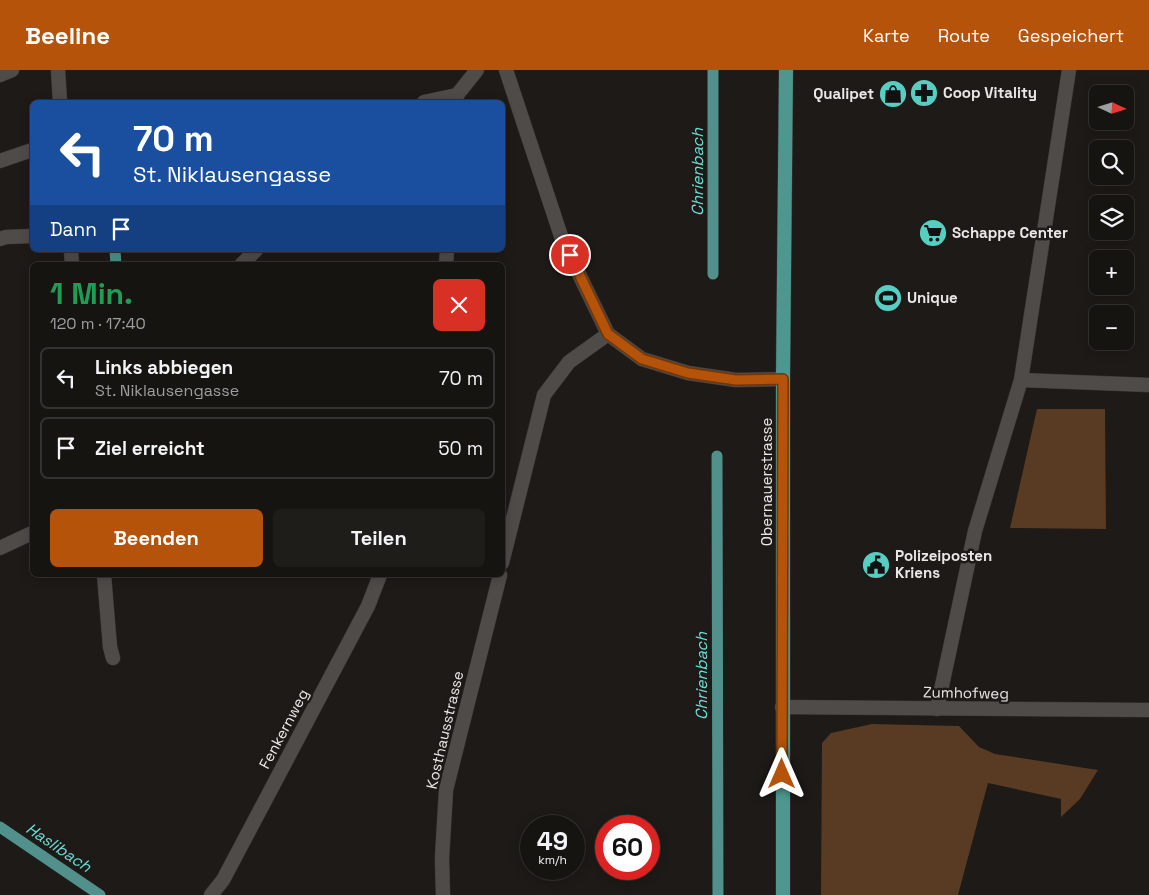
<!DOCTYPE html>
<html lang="de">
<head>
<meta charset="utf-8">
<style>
	body { margin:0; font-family:"Space Grotesk",sans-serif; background:#1f1d1a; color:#f1f3f6; height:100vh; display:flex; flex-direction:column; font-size:19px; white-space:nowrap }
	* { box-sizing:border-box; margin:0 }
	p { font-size:16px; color:#9e9e9f }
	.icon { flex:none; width:28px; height:28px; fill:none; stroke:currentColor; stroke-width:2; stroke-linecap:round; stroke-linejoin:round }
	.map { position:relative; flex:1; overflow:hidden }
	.side { position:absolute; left:30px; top:192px; width:475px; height:315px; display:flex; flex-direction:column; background:#161411; border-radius:8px; box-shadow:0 2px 12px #0003,0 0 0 1px #353331 }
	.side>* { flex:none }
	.banner { position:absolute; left:30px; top:30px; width:475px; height:152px; border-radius:8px; box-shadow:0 2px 12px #0003,0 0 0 1px #353331; background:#1a4fa0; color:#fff; overflow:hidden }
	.needle { width:32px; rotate:94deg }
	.buttons { position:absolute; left:1089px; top:15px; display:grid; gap:10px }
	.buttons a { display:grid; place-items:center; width:45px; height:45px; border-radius:8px; background:#161411; box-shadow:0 2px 12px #0003,0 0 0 1px #353331; font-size:25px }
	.speed { position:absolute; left:520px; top:745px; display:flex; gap:10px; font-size:25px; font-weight:700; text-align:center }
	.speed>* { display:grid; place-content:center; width:65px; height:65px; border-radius:50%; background:#161411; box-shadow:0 2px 12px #0003,0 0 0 1px #353331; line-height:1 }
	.speed small { font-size:12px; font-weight:400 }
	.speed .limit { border:8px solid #d22; background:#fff; color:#111 }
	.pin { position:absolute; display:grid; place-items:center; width:42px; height:42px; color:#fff; margin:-21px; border:2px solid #fff; border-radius:50%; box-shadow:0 1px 5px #0007 }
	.me { position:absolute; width:55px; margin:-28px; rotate:0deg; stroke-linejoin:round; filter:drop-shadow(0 0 4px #0008) }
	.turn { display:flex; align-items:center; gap:18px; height:105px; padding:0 20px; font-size:22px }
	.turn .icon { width:65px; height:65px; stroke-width:2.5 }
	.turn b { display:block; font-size:35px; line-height:42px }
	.then { display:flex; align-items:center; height:48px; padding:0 20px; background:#0003; gap:10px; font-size:19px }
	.round { display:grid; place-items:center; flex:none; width:52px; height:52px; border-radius:8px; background:#1f1d1a }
	.head { display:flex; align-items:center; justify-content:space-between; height:85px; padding:0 20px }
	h1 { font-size:30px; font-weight:800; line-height:38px; color:#1e9e55 }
	.cta { display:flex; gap:10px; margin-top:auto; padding:10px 20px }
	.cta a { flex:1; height:58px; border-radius:8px; background:#b45309; color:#fff; font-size:20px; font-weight:800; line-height:58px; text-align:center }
	.cta a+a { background:#1f1d1a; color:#f1f3f6 }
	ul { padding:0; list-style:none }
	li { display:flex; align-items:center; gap:15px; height:62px; margin:0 10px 8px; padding:0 10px; border:2px solid #353331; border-radius:8px }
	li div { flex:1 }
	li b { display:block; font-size:19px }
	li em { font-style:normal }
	header { display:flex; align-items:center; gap:30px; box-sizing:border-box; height:70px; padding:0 25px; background:#b45309; color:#fff }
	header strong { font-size:24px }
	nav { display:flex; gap:28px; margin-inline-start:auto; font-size:18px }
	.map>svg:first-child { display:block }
</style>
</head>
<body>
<header>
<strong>Beeline</strong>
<nav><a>Karte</a><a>Route</a><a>Gespeichert</a></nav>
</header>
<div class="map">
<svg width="1149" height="825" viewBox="0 0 1149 825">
	<rect width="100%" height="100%" fill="#1d1a17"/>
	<path fill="#593a22" d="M1037 339H1105L1106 459 1010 458Z
		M872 654 959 656 979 677 995 684 1098 700 1080 729 1061 747V729L988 713 958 825H821L822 673 831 663Z"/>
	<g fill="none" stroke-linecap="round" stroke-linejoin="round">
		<path stroke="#51908b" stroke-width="11" d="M115 180 116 195
			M713 204V0
			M717 386 718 825
			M0 757 100 825"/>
		<defs>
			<path id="service" d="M0 5 12 0
				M424 32 457 25
				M0 91 32 80
				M0 169 6 167 32 166
				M241 195 256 180
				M1021 310 1149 315
				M0 478 32 463
				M937 639 975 461 1021 310 1069 0"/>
			<path id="minor" d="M58 0 60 32
				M506 0 562 169 608 264 642 289 688 303 736 310 783 309
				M456 32 457 25 477 0
				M71 180 72 195
				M446 195 447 180
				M502 493 544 325 569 292 608 264
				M104 505 110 577 113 588
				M782 637 1149 640
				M211 825 223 810 368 536 380 505
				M443 825 442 788 446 720 500 505"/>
			<path id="primary" d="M783 825V309L786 0"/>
		</defs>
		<use href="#service" stroke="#3a3736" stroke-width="15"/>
		<use href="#minor" stroke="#3a3736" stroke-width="15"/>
		<use href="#primary" stroke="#3a3736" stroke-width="15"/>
		<use href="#service" stroke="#4f4b48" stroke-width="14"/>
		<use href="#minor" stroke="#4f4b48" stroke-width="14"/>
		<use href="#primary" stroke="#4d978e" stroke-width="14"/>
	</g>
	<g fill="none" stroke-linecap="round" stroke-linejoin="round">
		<defs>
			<path id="route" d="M570 185 608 264 642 289 688 303 736 310 783 309 782 704"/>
		</defs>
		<use href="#route" stroke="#753606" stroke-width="12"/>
		<use href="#route" stroke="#b45309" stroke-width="9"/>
	</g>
	<defs>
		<symbol id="pharmacy-disc" viewBox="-11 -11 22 22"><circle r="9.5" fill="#57cec2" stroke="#1d1a17"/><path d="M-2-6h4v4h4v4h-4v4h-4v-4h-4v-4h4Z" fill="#111"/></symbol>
		<symbol id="shop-disc" viewBox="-11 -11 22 22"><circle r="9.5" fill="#57cec2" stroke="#1d1a17"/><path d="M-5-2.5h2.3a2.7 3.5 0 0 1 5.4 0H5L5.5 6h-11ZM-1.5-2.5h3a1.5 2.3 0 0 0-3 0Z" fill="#111"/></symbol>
		<symbol id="supermarket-disc" viewBox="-11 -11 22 22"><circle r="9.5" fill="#57cec2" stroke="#1d1a17"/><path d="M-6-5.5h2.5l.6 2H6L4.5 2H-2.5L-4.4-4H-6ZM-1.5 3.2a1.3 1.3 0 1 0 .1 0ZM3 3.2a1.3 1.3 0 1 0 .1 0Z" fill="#111"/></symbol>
		<symbol id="stadium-disc" viewBox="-11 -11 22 22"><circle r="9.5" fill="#57cec2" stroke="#1d1a17"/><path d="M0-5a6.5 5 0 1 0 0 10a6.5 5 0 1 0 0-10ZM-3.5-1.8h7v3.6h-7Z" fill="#111"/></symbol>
		<symbol id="civic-disc" viewBox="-11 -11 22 22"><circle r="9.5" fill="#57cec2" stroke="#1d1a17"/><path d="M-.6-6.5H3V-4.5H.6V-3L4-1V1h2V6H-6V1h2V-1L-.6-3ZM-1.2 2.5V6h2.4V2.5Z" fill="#111"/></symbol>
	</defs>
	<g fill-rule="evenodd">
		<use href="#pharmacy-disc" x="908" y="7" width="32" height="32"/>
		<use href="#shop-disc" x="877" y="8" width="32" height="32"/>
		<use href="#supermarket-disc" x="917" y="147" width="32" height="32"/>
		<use href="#stadium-disc" x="872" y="212" width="32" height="32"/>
		<use href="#civic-disc" x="860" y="479" width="32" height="32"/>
	</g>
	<g text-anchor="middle" stroke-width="5" stroke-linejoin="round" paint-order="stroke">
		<g font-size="15" font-weight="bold" fill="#eae8e6" stroke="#1d1a17" text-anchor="start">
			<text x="943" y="28">Coop Vitality</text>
			<text x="874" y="29" text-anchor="end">Qualipet</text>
			<text x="952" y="168">Schappe Center</text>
			<text x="907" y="233">Unique</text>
			<text x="895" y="491">Polizeiposten<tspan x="895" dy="17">Kriens</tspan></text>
		</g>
		<g font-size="15" fill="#eae8e6" stroke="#1d1a17">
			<text transform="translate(767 412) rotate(-90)" y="5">Obernauerstrasse</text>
			<text transform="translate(966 623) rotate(1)" y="5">Zumhofweg</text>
			<text transform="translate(284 659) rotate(-62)" y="5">Fenkernweg</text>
			<text transform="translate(445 660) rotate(-77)" y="5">Kosthausstrasse</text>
		</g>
		<g font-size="16" font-style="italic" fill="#68dfd4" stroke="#1d1a17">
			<text transform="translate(697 102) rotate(-90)" y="6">Chrienbach</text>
			<text transform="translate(701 606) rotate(-90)" y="6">Chrienbach</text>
			<text transform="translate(59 777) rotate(34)" y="6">Haslibach</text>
		</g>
	</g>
</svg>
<div class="buttons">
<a><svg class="needle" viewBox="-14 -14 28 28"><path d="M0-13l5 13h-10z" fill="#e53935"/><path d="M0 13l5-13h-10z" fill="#9e9e9f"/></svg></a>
<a><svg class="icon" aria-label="search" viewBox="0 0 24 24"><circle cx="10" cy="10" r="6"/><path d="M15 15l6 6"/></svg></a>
<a><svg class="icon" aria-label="layers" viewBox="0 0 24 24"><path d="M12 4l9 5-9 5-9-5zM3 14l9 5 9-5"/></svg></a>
<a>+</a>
<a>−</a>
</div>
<div class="speed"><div>49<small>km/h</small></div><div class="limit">60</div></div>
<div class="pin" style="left:570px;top:185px;background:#d93025"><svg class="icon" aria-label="arrive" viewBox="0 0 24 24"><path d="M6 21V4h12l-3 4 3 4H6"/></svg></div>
<svg class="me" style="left:782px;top:704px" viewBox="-20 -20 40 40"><path d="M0-17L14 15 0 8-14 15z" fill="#b45309" stroke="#fff" stroke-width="4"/></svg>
<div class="banner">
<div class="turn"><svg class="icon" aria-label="left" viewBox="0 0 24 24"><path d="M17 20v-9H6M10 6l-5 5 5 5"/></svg><div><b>70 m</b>St. Niklausengasse</div></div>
<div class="then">Dann<svg class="icon" aria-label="arrive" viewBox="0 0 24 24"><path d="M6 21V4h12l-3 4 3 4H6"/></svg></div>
</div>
<section class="side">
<div class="head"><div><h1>1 Min.</h1><p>120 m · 17:40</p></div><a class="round" style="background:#d93025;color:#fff"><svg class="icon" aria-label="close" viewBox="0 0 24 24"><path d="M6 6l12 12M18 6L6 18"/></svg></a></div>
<ul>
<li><svg class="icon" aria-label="left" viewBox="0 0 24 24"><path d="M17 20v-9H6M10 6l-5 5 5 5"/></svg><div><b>Links abbiegen</b><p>St. Niklausengasse</p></div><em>70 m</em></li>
<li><svg class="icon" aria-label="arrive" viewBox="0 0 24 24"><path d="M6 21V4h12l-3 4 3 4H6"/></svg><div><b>Ziel erreicht</b></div><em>50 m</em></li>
</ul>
<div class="cta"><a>Beenden</a><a>Teilen</a></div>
</section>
</div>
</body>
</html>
